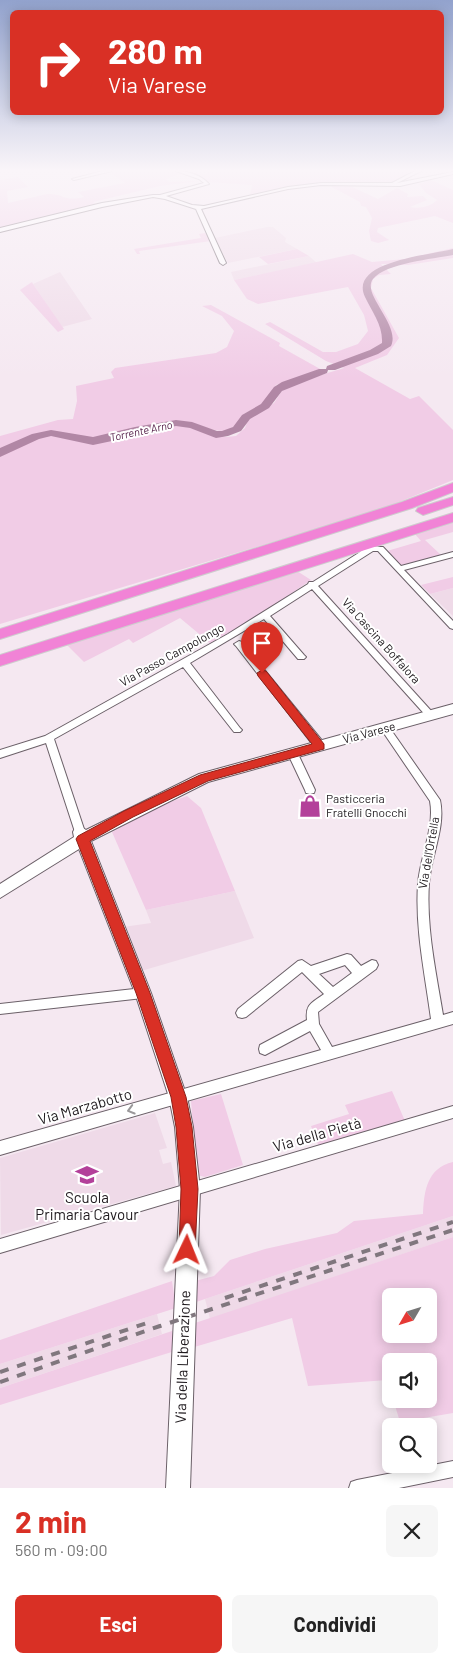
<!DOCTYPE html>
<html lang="it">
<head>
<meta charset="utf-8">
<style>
	body { margin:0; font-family:Barlow,sans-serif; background:#f6f6f6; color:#222; height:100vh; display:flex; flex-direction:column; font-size:19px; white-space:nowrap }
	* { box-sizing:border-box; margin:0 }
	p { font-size:16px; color:#767676 }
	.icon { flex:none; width:28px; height:28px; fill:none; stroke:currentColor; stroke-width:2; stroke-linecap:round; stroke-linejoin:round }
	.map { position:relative; height:1488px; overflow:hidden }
	.drawer { display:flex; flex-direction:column; background:#fff; flex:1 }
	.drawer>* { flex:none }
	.hud { position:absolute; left:10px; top:10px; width:434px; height:105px; border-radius:8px; box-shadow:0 2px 12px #0003; background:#d93025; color:#fff; overflow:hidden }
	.needle { width:32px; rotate:231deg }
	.buttons { position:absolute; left:382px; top:1288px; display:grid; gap:10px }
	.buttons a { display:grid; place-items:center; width:55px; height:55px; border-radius:8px; background:#fff; box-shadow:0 2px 12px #0003; font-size:25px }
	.pin { position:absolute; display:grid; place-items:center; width:42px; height:42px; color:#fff; margin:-51px -21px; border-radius:50% 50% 50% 0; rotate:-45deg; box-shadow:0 0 5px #0007 }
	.pin .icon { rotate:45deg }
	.me { position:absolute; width:55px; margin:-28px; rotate:2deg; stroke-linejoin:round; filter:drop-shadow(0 0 4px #0008) }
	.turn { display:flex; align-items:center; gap:18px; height:105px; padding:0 15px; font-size:22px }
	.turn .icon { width:65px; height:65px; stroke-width:2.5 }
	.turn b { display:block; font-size:35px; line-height:42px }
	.round { display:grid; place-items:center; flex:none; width:52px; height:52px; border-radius:8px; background:#f6f6f6 }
	.headline { display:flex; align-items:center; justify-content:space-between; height:85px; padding:0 15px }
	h1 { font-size:30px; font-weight:700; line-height:38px; color:#d93025 }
	.cta { display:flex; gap:10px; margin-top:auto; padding:10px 15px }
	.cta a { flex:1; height:58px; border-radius:8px; background:#d93025; color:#fff; font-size:20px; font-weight:700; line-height:58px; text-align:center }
	.cta a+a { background:#f6f6f6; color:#222 }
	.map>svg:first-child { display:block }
</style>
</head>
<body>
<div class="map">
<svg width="453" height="1488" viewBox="0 0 453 1488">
	<rect width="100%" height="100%" fill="#f5e8f1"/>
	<path fill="#efdae8" d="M267 227H273L286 238 285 242 297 249 228 263 215 238Z
		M309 256 317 263 234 280 231 272Z
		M60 272 75 294 92 319 62 327 33 284Z
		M453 588V616L430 594Z
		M235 891 254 938 141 971 123 927 151 923 146 910Z
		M155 1113 167 1148 159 1150 163 1164 171 1162 176 1186 1 1235 0 1158Z
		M453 1216V1237L210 1319 205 1299Z
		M157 1314 162 1334 0 1388V1364Z"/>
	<path fill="#f1cce6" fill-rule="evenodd" d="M117 171H173L181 173 166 179 169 182 199 181 160 186 93 202 98 205 0 228V180L18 177 28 187 7 191 8 203 47 194C63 193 64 202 84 197L78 192 125 183 111 173Z
		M184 171 205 174 212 171H308L331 173 416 171 390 183H321L276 189 250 195 252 185 208 182 202 177Z
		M431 180 453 190V223L435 216 378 228 377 232 389 240 378 243 371 241 369 231 372 218 366 207 361 206 360 202 330 186 348 185 378 199 397 188 408 194 407 197 423 196 427 200 410 207C418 209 431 207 437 200L426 193 419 184Z
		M205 233 211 241 139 251 140 254H137L134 249 201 238 199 234Z
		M453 248V258L408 265 381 264 391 274 379 275 373 279 371 288 399 338 387 355 355 368 410 399 419 396 453 430V480L392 505 356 517 0 624V436L58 420 73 419 77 401 76 386 114 378 111 372 115 368 216 353 227 347 234 331 222 316 202 306 211 305 280 343 279 346 322 370 276 385 265 403 244 414 237 424 227 431C212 432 203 425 189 423 176 420 150 422 139 429L178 425 226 437 236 436 245 428 248 420 274 403 285 386 344 368 326 361 265 324 270 322 323 352H336L358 344 368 331 364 315 348 287 258 304 247 299 234 280 353 254 372 262 405 259Z
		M297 249 309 256 268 264 259 257Z
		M32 282 33 284 64 329 58 332 20 290Z
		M453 521V532L425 540 441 555 403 565 399 564 387 551 421 541 414 533Z
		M297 571 311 580 252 620 210 643 180 618 133 643 129 639 84 662 66 644Z
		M453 577V588L430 594 421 585Z
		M187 796 201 808 235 891 146 910 112 832 162 805Z
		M392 1091 405 1121 319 1147 311 1126 349 1114 345 1105Z
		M221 1094 243 1165 205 1177 197 1175 191 1101Z
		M453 1162V1216L196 1302 195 1281 214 1276 230 1260 265 1249 337 1233 354 1221 423 1214C424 1191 427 1168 453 1162Z
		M453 1237V1413L400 1422 393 1399H429V1361H391V1393L387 1380 308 1386 292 1318 191 1348 192 1324ZM391 1296H429V1334H391Z
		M172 1281 176 1308 0 1364V1340Z
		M172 1331 175 1351 0 1405V1388Z"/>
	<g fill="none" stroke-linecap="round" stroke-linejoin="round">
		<path fill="#b187a5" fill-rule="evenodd" d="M453 249V255C433 259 386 263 373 279 361 294 401 325 391 346L378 354 335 370H328L327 373 282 391 269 408 250 419 241 431 228 436 216 438 190 428 176 426 137 433 112 441 93 445 51 436 39 439 0 457V448L32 434 51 430 93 437 135 427 176 420 192 422 217 431H222L233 427 242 415 261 404 274 387 282 382 319 369H326L327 366 370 350 382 343C383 325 372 312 365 297 348 261 431 255 453 249Z"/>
		<defs>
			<path id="street" d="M103 171H112L74 180 72 179Z
				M176 171C188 171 201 175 209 184L166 196 192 205 204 206 288 187 321 183H392L415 171H421L397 183 453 172V174L400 186 321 185 288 189 201 209 226 263 223 265 220 263 196 209 165 199 153 197 102 207 0 232V228L102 203 153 195H160L204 183 199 179Z
				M368 547H383L401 566 453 552V557L404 570 453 621V629L450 628 378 551H373L318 586 434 714 436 716 434 718H428L312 589 270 616 304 655 306 657 304 659H298L264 619 190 663 240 728 242 730 240 732H234L183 667 54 739 85 832 84 835H76L75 832 46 743 0 758V750L45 736 228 634 308 584 309 582H313Z
				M239 641 242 642 324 743 325 746 324 749H316L236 646 234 644Z
				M386 726 389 727 440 800C446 827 431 855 429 883 426 927 436 972 443 1015L453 1012V1024L0 1155V1141L321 1050 310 1031 265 1055 260 1053 259 1049 260 1045 307 1020C305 1004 312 1003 324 994L302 972 246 1017 242 1018 238 1017 236 1013 238 1009 298 961 302 960 311 966 347 954 351 955 361 966 372 960 376 961 378 965 376 969 318 1012 319 1024 332 1047 431 1019C425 974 415 929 418 884 420 856 435 828 430 801L381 729ZM345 965 352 973 333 987 319 974Z
				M293 750 298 754 315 790 314 793H306L305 790 288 754Z
				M143 988 147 989 149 993 147 997 143 998 0 1014V1004Z
				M453 1106V1118L0 1253V1239Z
				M453 1461V1477L399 1488H349L351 1482 357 1480Z"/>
			<path id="secondary" d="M453 704V714L208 782 91 841 151 993 187 1097 193 1127 200 1189 190 1488H166L180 1189 175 1127 169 1097 135 993 79 849 0 898V884L74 837 73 832 75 828 80 826 86 830 199 774Z"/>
			<path id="highway" d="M453 483V492L412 508 0 639V629L402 502Z
				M453 497V505L423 515 416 511 418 508Z
				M453 513V522L0 666V655Z"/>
		</defs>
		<use href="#street" stroke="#6b6068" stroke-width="2"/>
		<use href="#secondary" stroke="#6b6068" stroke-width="2"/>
		<use href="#highway" stroke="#cecdce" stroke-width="2"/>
		<use href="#street" fill="#fff" fill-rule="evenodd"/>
		<use href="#secondary" fill="#fff" fill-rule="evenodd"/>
		<use href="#highway" fill="#f183d6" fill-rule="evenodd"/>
		<path stroke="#80777e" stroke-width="4" stroke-dasharray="9 9" stroke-linecap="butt" d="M225 1298 453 1222
			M0 1372 147 1323
			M0 1382 160 1326 453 1230"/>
	</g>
	<defs><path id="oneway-chevron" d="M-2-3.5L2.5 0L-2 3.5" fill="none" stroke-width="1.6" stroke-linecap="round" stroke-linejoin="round" transform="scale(1.25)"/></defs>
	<use stroke="#9a989a" href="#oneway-chevron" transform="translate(131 1110) rotate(164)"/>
	<linearGradient id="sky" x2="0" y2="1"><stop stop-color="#92a2cd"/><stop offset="0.45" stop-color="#faf5f9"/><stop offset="1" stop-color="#faf5f9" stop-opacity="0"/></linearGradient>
	<rect width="453" height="379" fill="url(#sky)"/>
	<path fill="#d93025" stroke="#8d1f18" d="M262 670 266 671 324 744V749L208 781 133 817 90 841 150 993 186 1097 192 1127 198 1189 195 1250 193 1256 187 1258 181 1256 179 1250 181 1189 176 1127 171 1097 136 993 76 839 78 836 124 811 200 775 312 744 258 676 257 673Z"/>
	<defs>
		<symbol id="shop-bare" viewBox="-9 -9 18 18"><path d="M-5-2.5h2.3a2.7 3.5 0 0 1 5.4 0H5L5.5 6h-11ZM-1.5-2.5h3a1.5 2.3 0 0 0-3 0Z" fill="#b3409a" stroke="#fff" stroke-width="2.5" paint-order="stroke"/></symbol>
		<symbol id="school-bare" viewBox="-9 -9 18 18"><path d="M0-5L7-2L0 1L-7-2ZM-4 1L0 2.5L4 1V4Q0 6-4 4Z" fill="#b3409a" stroke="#fff" stroke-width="2.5" paint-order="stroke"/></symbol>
	</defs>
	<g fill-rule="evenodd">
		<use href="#shop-bare" x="294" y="790" width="32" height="32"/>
		<use href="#school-bare" x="71" y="1159" width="32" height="32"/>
	</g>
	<g text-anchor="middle" stroke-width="4" stroke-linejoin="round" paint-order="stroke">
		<g font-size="11" font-style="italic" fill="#552049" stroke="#fff">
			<text transform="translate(141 431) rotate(-12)" y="4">Torrente Arno</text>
		</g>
		<g font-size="12" fill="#1f1a1e" stroke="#fff">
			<text transform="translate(381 641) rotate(48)" y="4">Via Cascina Boffalora</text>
			<text transform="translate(172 655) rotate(-29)" y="4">Via Passo Campolongo</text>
			<text transform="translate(369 733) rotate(-15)" y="4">Via Varese</text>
			<text transform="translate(429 853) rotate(-80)" y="4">Via dell'Ortella</text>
		</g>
		<g font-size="12" fill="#1f1a1e" stroke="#fff" text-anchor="start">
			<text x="326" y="803">Pasticceria<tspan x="326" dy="14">Fratelli Gnocchi</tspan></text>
		</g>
		<g font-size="15" fill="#1f1a1e" stroke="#fff">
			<text transform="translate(85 1107) rotate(-16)" y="5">Via Marzabotto</text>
			<text transform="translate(317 1135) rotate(-16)" y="5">Via della Pietà</text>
			<text transform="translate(183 1357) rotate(-88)" y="5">Via della Liberazione</text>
		</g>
		<g font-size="15" fill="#1f1a1e" stroke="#fff">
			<text x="87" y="1203">Scuola<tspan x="87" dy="17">Primaria Cavour</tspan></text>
		</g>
	</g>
</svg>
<div class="buttons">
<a><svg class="needle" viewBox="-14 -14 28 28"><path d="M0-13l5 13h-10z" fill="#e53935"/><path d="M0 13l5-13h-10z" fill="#767676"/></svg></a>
<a><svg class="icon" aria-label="sound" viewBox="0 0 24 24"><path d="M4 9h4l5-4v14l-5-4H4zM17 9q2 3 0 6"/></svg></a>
<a><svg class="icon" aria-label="search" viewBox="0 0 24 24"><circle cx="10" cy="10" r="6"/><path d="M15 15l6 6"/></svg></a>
</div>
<div class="pin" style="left:262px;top:673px;background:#d93025"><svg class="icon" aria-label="arrive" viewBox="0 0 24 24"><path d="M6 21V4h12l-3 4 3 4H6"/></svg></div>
<svg class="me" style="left:187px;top:1250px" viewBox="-20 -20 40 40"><path d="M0-17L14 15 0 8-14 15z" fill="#d93025" stroke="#fff" stroke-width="4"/></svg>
<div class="hud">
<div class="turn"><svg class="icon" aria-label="right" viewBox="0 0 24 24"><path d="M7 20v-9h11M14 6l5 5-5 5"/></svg><div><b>280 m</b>Via Varese</div></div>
</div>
</div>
<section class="drawer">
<div class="headline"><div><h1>2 min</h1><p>560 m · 09:00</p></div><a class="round"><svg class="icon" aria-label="close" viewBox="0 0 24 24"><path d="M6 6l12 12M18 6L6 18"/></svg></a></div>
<div class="cta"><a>Esci</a><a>Condividi</a></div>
</section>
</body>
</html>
